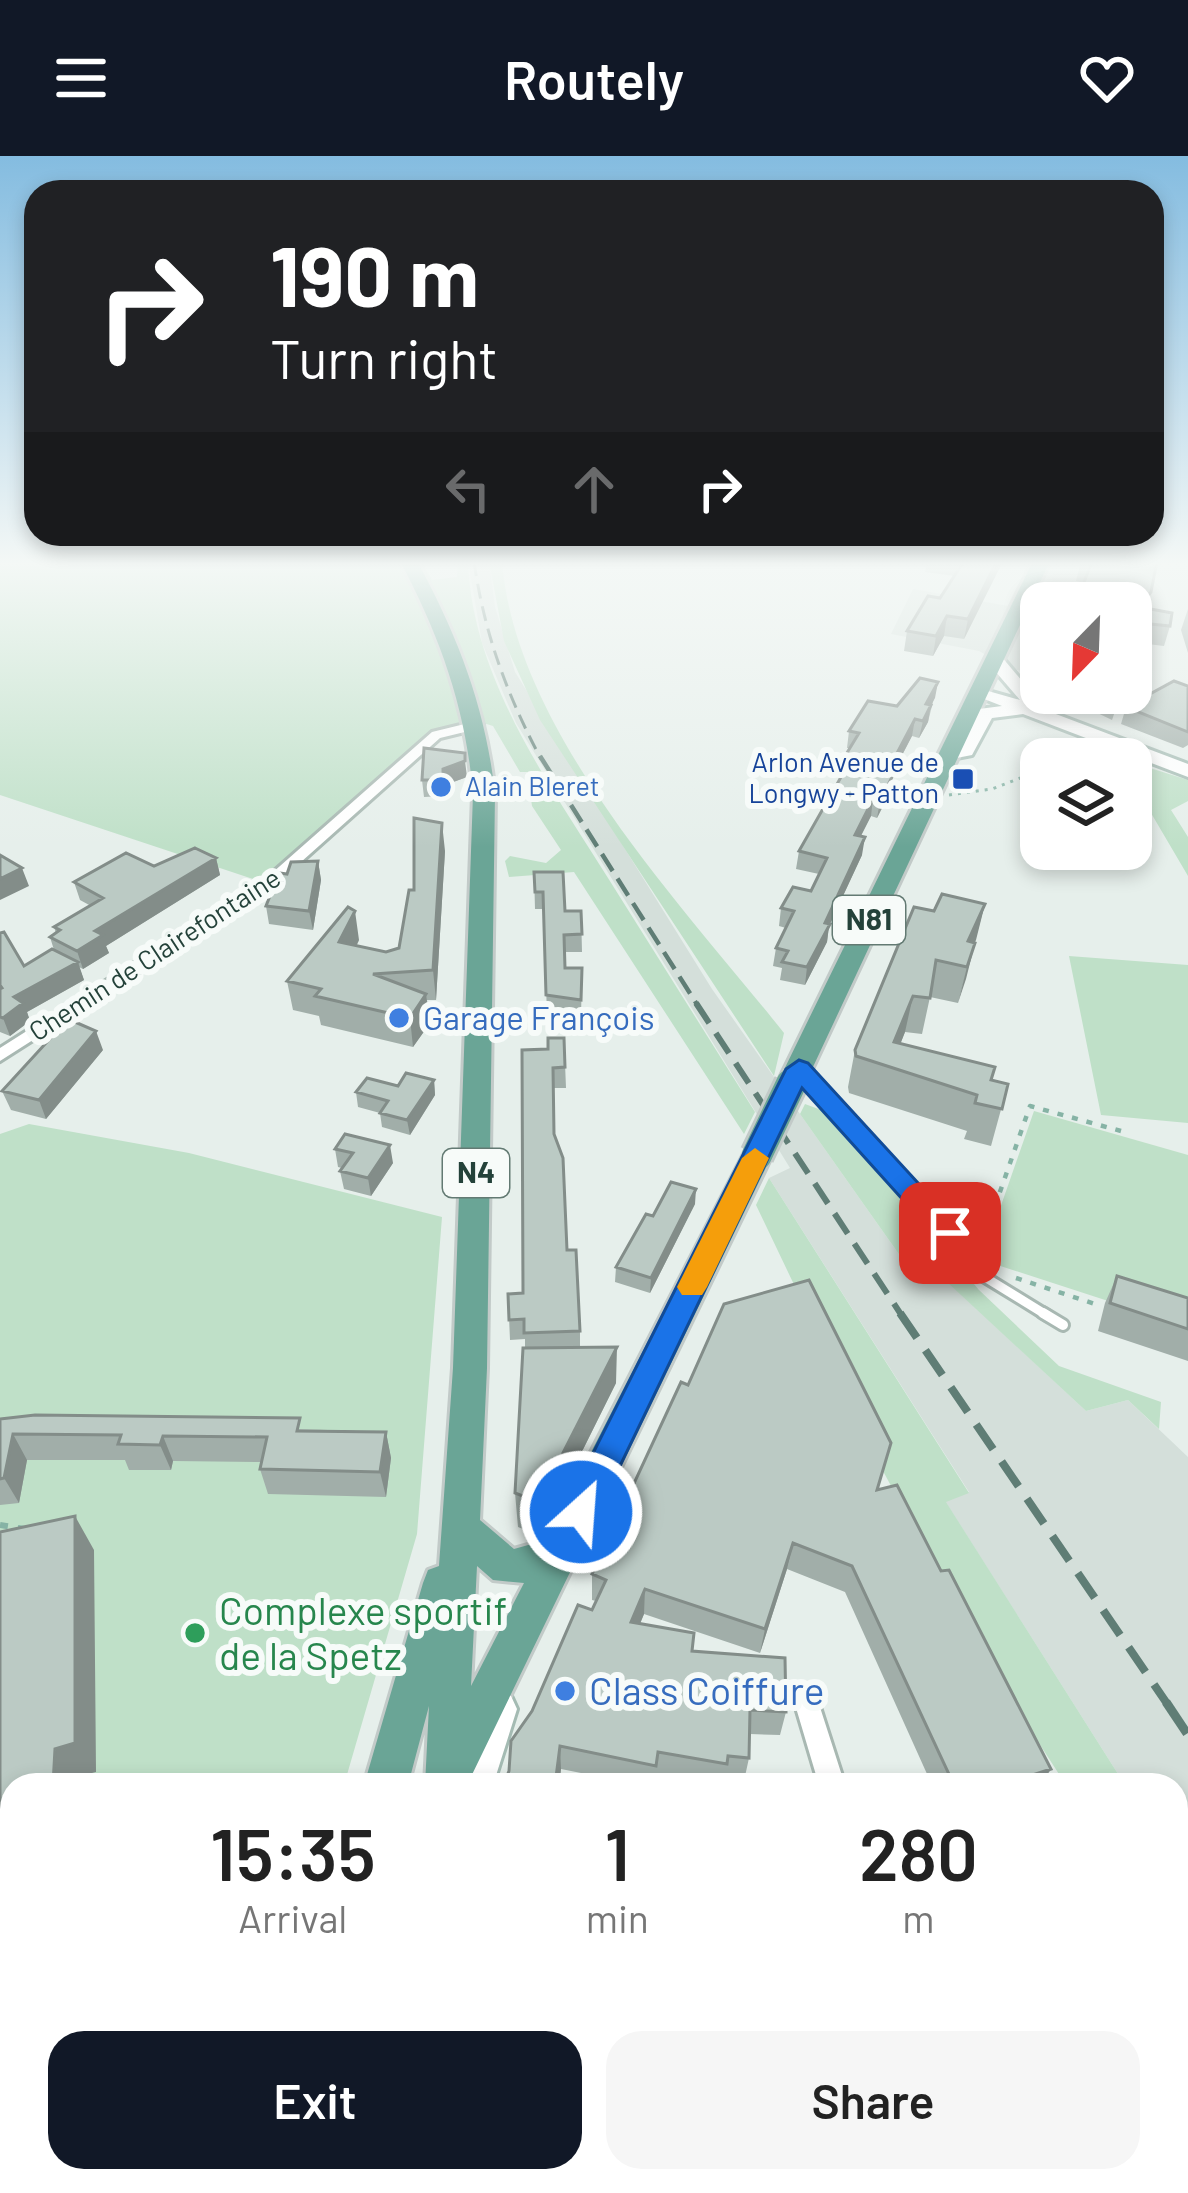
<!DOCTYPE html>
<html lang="en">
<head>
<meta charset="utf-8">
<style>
	body { margin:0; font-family:Barlow,sans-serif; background:#f6f6f6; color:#222; height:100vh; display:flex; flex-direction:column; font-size:45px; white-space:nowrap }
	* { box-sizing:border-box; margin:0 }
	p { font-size:39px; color:#767676 }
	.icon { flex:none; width:66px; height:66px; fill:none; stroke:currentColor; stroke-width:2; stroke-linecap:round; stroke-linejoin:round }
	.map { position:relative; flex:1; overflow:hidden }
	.drawer { position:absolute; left:0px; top:1617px; width:1188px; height:420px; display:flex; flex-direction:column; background:#fff; border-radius:36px 36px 0 0; box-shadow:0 6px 18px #0003 }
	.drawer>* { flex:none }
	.hud { position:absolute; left:24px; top:24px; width:1140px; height:366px; border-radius:36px; box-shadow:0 6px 18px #0003; background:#202124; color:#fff; overflow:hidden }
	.needle { width:78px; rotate:203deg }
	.fabs { position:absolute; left:1020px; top:426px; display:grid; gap:24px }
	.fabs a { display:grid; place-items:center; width:132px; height:132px; border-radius:24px; background:#fff; box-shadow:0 6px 18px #0003; font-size:60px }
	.pin { position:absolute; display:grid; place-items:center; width:102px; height:102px; color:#fff; margin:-51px; border-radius:24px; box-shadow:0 6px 18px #0006 }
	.me { position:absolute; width:132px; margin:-66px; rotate:26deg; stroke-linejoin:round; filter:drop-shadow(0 0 9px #0008) }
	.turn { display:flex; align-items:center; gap:42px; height:252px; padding:0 48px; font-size:54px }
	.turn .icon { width:156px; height:156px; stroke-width:2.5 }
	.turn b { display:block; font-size:84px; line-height:102px }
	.lanes { display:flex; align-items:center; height:114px; padding:0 48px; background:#0003; justify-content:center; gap:60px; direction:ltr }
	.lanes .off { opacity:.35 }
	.eta { display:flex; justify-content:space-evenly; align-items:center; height:204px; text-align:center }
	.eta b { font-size:72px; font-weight:600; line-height:84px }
	.cta { display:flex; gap:24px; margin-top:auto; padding:24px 48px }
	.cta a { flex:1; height:138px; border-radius:36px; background:#111827; color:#fff; font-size:48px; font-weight:600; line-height:138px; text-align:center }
	.cta a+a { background:#f6f6f6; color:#222 }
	header { display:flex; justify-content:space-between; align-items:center; height:156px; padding:0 48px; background:#111827; color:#fff; font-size:54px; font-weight:600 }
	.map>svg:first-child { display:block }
</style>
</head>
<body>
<header><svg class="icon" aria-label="menu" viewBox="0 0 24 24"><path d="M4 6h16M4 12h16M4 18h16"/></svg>Routely<svg class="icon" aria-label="heart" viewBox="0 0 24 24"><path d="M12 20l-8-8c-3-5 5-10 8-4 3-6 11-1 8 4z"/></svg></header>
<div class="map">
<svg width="1188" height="2037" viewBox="0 0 1188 2037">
	<rect width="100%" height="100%" fill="#e6efeb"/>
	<path fill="#d4dfda" d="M468 405H489L495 451 515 516 712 833 903 1104 919 1099 1086 1255 1128 1244 1188 1301V1728L1176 1709V1629H1125L945 1345 969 1336 769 1022 790 1012 516 567 482 487Z
		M913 433 1019 452 1016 462 1041 467V518L1011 513 979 495 891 478Z"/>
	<path fill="#bfe0c8" d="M0 405 422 406 432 424 457 421 458 405H468C472 522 548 626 608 722 657 800 706 878 755 956L744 978 574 716 509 721 505 705 510 700 546 707 561 694 532 650 527 616H520L493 570 461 560 456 574 465 579 445 581 427 594 314 696 308 695 268 728 0 639Z
		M489 405H502C515 575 681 748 784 877L774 920 540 564 504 485Z
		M1131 606 1188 624V645L1171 654 1188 681V720L1131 623Z
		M1069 800 1188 809V967L1101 959Z
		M805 948 832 958 979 1134 1059 1210 1161 1246 1159 1273 1128 1244 1086 1255 919 1100 903 1104 800 958Z
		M1034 955 1188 999V1171L982 1104Z
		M29 968 189 997 442 1061 417 1378 344 1629H12V2012H0V978Z
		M769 1022 969 1337 946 1346 1125 1629H1066L982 1499 883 1315 756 1049Z
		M1188 1934V2037H974L975 2025H1176V1936Z"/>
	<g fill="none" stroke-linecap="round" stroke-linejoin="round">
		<defs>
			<path id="lane-far1" d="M802 917 926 1047 983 1120 1048 1160"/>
			<path id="lane" d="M1043 1157 1063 1169"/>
			<path id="street" d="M477 565 483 569 481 572 440 582 273 731 0 905V892L263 725 432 576Z
				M806 1533 815 1536 818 1545 845 1629H819L794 1545 797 1536Z
				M934 2025H966L969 2037H937Z"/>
			<path id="secondary" d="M989 500H1001L1038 544 1032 549 1188 608V621L1023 558 992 562 972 599 941 605V597L958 591 979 553 1002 550 974 539V531L1020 544 989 508Z
				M498 1534 511 1540 517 1553 493 1629H455L485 1540Z
				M434 2025H480V2037H434Z"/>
			<path id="primary" d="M400 405H417C458 480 486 553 495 638L487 1212 480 1364 514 1393 546 1384 747 992H767L772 999 467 1629H425L429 1550 408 1629H364L423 1427 428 1414 439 1410 453 1212 473 638C466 553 440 480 400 405ZM477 1410 493 1424 524 1427 471 1530Z
				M1033 405H1050L805 928 791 937 781 935 777 928Z
				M220 2025H273L268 2037H215Z"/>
		</defs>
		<use href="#lane-far1" stroke="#a8b8b2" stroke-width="15"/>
		<use href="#lane" stroke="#a8b8b2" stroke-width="16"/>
		<use href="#street" stroke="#a8b8b2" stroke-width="6"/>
		<use href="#secondary" stroke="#a4bbb3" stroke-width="6"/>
		<use href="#primary" stroke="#c2cac8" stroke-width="6"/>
		<path stroke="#86b3a5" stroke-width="3" stroke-dasharray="3 6" stroke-linecap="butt" d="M1069 603 1091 594
			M949 639 992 633 1041 614"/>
		<path stroke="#86b3a5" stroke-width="4.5" stroke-dasharray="6 9" stroke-linecap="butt" d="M980 1093 1030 950 1121 975
			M1016 1122 1098 1149"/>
		<path stroke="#86b3a5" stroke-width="6" stroke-dasharray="8 10" stroke-linecap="butt" d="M0 1369 25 1373"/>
		<use href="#lane-far1" stroke="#fff" stroke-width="9"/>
		<use href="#lane" stroke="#fff" stroke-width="10"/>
		<use href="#street" fill="#fff" fill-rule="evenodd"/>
		<use href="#secondary" fill="#fff" fill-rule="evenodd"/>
		<use href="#primary" fill="#6aa596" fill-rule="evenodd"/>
		<path stroke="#5f7d75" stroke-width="3" stroke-dasharray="15 8" stroke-linecap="butt" d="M474 405C484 477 507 539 541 603"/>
		<path stroke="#5f7d75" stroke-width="4.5" stroke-dasharray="20 9" stroke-linecap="butt" d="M540 600 698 850"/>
		<path stroke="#5f7d75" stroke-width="6" stroke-dasharray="24 12" stroke-linecap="butt" d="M696 847 902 1160"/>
		<path stroke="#5f7d75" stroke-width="8" stroke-dasharray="30 15" stroke-linecap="butt" d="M900 1157 1168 1549"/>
		<path stroke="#5f7d75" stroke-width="9" stroke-dasharray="38 18" stroke-linecap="butt" d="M1166 1546 1188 1579"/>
		<defs>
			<path id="primary-bridge" d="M757 999 791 928"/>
		</defs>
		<use href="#primary-bridge" stroke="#c2cac8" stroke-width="36" stroke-linecap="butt"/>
		<use href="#primary-bridge" stroke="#6aa596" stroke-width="30"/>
	</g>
	<path fill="#a1aea9" d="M927 405H1003L964 483 944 480 933 500 904 495 907 475 940 442 955 420 925 416Z
		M1081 405H1157L1146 452 1170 470 1164 490 1131 486V447L1079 439 1084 427 1076 425Z
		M1188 453V497L1181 474Z
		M938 526 928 566 919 582 912 580 892 619 890 636 877 662 871 660 861 680 862 699 829 770 827 786 805 829 780 824 782 812 773 810 776 792 786 772 779 770 781 752 811 735 819 718 796 713 799 695 840 623 842 605 850 592H847L849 575 897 550Z
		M1188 530V589L1183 592 1121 568 1126 551Z
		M1056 537H1119L1121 538 1112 564Z
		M467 621 445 629 444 640 424 641 422 624Z
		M445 695 436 844H427L430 867 413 891 321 869 319 860 293 854 287 825 359 784 357 789 386 796 399 792 414 734Z
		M216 702 220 719 106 790 109 797 83 813 79 811 84 824 27 856 30 865 10 880 0 876V777L24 810 54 794 50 781 56 777 54 771 91 750 80 744 74 726 154 710Z
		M318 705 321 724 313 774 269 768 266 750 287 718Z
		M534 716 565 755H581L582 796H564L565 812H582L581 862 547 857 543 753H535Z
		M985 748 958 847 930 841 922 878 905 876 900 888 991 924 1008 928 991 990 964 983 967 975 849 937 848 931 855 894 934 755Z
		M564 882 566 932H554V979L567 1094 580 1175V1191L616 1227 540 1380 518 1371 515 1337 525 1192V1183L510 1184 508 1138 523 1137 548 893Z
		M103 894 46 963 11 954 2 935Z
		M434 924 435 939 410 979 382 971 380 957 358 951 356 936Z
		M335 993 393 1007 371 1040 344 1033 340 1015 342 1012 338 1011Z
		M695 1048 650 1137 615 1126 616 1111 653 1060Z
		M1117 1120 1188 1142V1205L1098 1175 1105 1147Z
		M0 1263 386 1276 391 1302 386 1341 268 1338 260 1313 261 1306 173 1305 171 1314H129L125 1304H27L19 1347 0 1349Z
		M877 1334 941 1415 1051 1613 1040 1629H932L845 1436 787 1413 760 1497 644 1458 640 1468 692 1495 786 1556 780 1579 750 1578 749 1602 744 1625 724 1622 723 1629H716L656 1618 654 1629H641L561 1613 559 1629H503L532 1555 596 1445 592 1444V1418Z
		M1176 1797 1188 1825V1934L1176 1936Z"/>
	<path fill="#838d89" d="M997 405H1003L964 483 968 463Z
		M947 460 944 480 933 500 936 480Z
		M938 526 935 542 923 564 926 548Z
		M931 549 928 566 919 582 923 565Z
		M915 563 912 580 883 635 886 618Z
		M465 605 467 621 445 629 444 640 443 613Z
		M893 619 890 636 877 662 880 645Z
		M873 643 871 660 852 697 855 679Z
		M442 667 445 695 436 844 433 814Z
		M865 681 862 699 829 770 827 786 805 829 807 811 825 767Z
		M216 702 220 719 106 790 109 797 83 813 77 795 95 775Z
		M318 705 321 724 313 774 309 755Z
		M22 712 29 730 0 744V723Z
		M985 748 976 784 964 810 968 785Z
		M355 755 359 784 343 815 339 786Z
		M975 787 966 823 958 847 967 811Z
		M78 806 84 824 27 856 30 865 10 880 3 862 14 841Z
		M426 838 430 867 413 891 410 862Z
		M913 840 905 876 891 912 894 886Z
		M96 875 103 894 46 963 39 944Z
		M434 924 435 939 410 979 407 964Z
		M390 989 393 1007 371 1040 368 1022Z
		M696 1033 695 1048 650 1137 651 1122Z
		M617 1191 616 1227 540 1380 538 1346Z
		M386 1276 391 1302 386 1341 380 1316Z
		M13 1278 27 1304 19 1347 4 1322Z
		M163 1280 173 1305 171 1314 160 1289Z
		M75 1360 94 1394 96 1616 76 1621V1629H53Z
		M793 1387 787 1413 760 1497 765 1473Z
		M645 1433 644 1458 630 1491 631 1466Z
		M560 1590 561 1613 559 1629H555Z
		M1051 1613 1040 1629H1001Z
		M12 1790V1819L0 1822V1793Z
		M376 2025H381V2037H375Z"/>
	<path fill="#bbcac4" stroke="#838d89" stroke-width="3" d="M964 405H997L968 463 947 460 936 480 907 475 928 440 940 442Z
		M1081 405H1157L1151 436 1140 451 1172 457 1170 470 1131 466V447H1061L1066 437 1079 439 1091 408Z
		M920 522 938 526 926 548 931 549 923 565 915 563 886 618 893 619 880 645 873 643 855 679 865 681 825 767 830 768 807 811 782 806 788 795 776 792 794 755 781 752 793 731 811 735 827 702 799 695 849 607 842 605 859 577 849 575 868 545 897 550Z
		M1174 525 1188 530V576L1126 551Z
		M1096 537H1119L1121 538 1117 547Z
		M424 592 465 597V605L443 613V624H422Z
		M414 662 442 667 433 814 373 818 426 838 410 862 315 840 321 833 287 825 348 751 355 755 339 786 386 796 399 792 409 734H414Z
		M195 692 216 702 95 775 103 779 77 795 50 781 60 774 54 771 103 742 74 726 126 697 154 710Z
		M0 699 22 712 0 723Z
		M318 705 309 755 266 750 279 717 287 718 291 706Z
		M534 716H563L565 755H581L582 778 564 779 565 812H582L581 844 546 839 543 736H535Z
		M942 738 985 748 968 785 975 787 967 811 936 804 930 842 913 840 894 886 995 911 991 924 1008 928 1002 953 975 947 977 939 856 900 855 894 914 751 934 755Z
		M4 776 24 810 52 793 78 806 14 841 23 847 3 862 0 861V833L2 832 0 829V777Z
		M68 863 96 875 39 944 2 935Z
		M548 882H564L565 911 553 912 554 978 563 1002 567 1094H576L580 1175 524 1177V1163L509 1164 508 1138 523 1137 522 894 548 893Z
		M406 917 434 924 407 964 380 957 388 945 356 936 367 922 398 930Z
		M345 978 390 989 368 1022 340 1015 353 997 335 993Z
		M671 1026 696 1033 651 1122 616 1111 646 1058 653 1060Z
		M1117 1120 1188 1142V1173L1110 1147Z
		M809 1124 891 1287 877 1334 897 1329 941 1415 949 1414 1051 1613 1001 1629H954L852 1410 793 1387 765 1473 645 1433 631 1466 694 1477 692 1495 785 1502 786 1556 750 1554 749 1602 728 1600 727 1608 658 1596 656 1610 560 1590 555 1629H503L509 1615 511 1585 532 1555 578 1449 592 1454 606 1424 592 1418 681 1226 688 1229 724 1148Z
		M617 1191 538 1346 515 1337 523 1192Z
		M35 1259 300 1262 297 1275 386 1276 380 1316 260 1313 267 1281 163 1280 160 1289 118 1288 121 1279 13 1278 4 1322 0 1323V1263Z
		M75 1360V1587L55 1593 53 1629H12V1790L0 1793V1376Z
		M1176 1797 1188 1825V1922L1176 1925Z
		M293 2025H376L375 2037H288Z
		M496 2025H561L562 2037H496Z"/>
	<linearGradient id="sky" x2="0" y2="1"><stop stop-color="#84bce0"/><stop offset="0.59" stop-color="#f4f8f6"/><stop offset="1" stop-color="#f4f8f6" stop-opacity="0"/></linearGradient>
	<rect width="1188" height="691" fill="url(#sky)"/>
	<path fill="#1a73e8" stroke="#114b97" stroke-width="3" d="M799 904 808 907 964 1077 950 1088 940 1085 802 932 593 1366 581 1371 569 1366 564 1356 569 1345 786 913Z"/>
	<path fill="#f59e0b" d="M755 992 769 1002 707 1131 702 1139H682L677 1131 742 1002Z"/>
	<rect fill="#1a4fb4" stroke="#f7fbf9" stroke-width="4.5" x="951" y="611" width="24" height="24" rx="6"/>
	<g fill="#3f7fe0" stroke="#f7fbf9" stroke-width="4.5">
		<circle cx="441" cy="631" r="12"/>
		<circle cx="399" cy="862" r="12"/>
		<circle cx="565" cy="1535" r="12"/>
	</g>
	<circle fill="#2e9e5b" stroke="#f7fbf9" stroke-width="4.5" cx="195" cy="1477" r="12"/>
	<g text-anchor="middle" stroke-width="12" stroke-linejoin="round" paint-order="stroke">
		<g font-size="27" fill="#164399" stroke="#f7fbf9" text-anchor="end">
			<text x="939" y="616">Arlon Avenue de<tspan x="939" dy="31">Longwy - Patton</tspan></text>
		</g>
		<g font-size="27" fill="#366cbe" stroke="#f7fbf9" text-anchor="start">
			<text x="465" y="640">Alain Bleret</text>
		</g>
		<g font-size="27" fill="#24423a" stroke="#f7fbf9">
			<text transform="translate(155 799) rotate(-33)" y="9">Chemin de Clairefontaine</text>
		</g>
		<g fill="#f7fbf9" stroke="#637a73" stroke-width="3">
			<rect x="833" y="740" width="72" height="48" rx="9"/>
			<rect x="443" y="993" width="66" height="48" rx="9"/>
		</g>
		<g font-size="30" font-weight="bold" fill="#24423a">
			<text x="869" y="774">N81</text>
			<text x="476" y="1027">N4</text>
		</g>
		<g font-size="33" fill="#366cbe" stroke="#f7fbf9" text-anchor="start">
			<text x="423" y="874">Garage François</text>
		</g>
		<g font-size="39" fill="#27864d" stroke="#f7fbf9" text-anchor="start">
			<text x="219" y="1469">Complexe sportif<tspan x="219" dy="45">de la Spetz</tspan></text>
		</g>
		<g font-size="39" fill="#366cbe" stroke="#f7fbf9" text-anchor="start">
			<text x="589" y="1549">Class Coiffure</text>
		</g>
	</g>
</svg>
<div class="fabs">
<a><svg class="needle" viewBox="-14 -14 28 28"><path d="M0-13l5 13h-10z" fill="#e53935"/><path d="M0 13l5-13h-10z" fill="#767676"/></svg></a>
<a><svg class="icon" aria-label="layers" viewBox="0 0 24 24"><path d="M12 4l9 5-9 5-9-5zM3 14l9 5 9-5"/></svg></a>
</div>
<div class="pin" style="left:950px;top:1077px;background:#d93025"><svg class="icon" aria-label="arrive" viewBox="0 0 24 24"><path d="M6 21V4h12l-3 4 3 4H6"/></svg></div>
<svg class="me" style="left:581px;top:1356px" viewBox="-20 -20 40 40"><circle r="17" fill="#1a73e8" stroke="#fff" stroke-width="3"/><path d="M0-11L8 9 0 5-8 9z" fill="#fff"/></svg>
<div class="hud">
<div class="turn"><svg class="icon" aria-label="right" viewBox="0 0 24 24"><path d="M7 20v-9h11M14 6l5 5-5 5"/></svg><div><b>190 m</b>Turn right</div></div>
<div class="lanes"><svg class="icon off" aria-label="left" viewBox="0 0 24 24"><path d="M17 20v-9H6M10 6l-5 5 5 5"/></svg><svg class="icon off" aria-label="ahead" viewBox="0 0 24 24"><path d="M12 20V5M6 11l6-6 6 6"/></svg><svg class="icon" aria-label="right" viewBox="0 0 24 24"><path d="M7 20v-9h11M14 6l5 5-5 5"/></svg></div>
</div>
<section class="drawer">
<div class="eta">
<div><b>15:35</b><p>Arrival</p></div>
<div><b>1</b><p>min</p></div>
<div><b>280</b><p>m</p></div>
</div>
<div class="cta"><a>Exit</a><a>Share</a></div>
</section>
</div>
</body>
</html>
